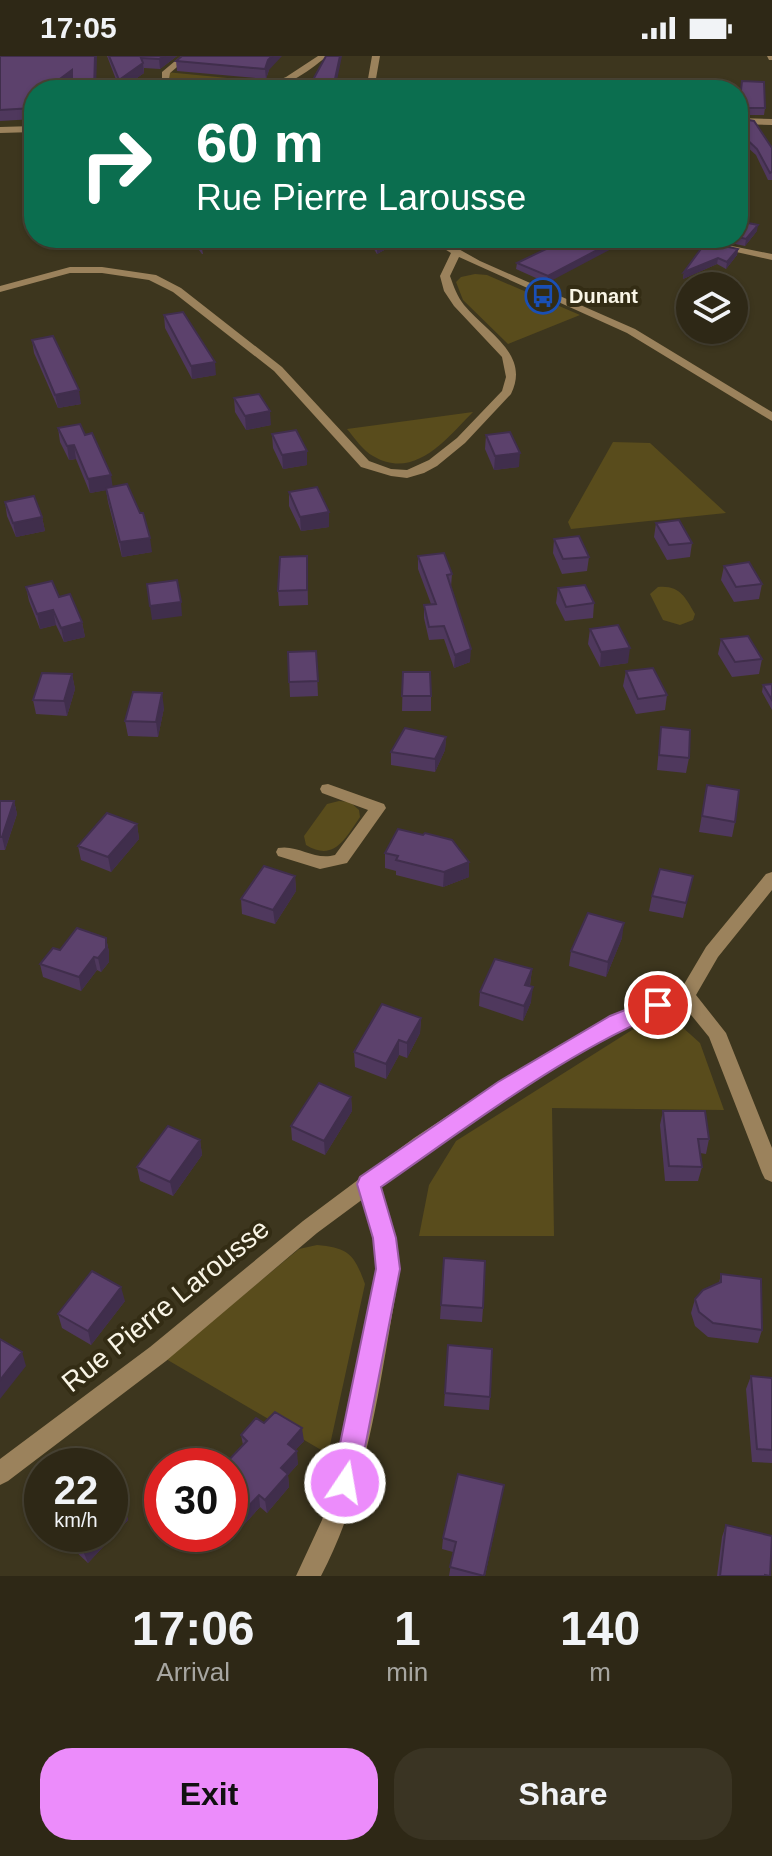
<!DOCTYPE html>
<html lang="en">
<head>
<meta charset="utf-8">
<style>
	body { margin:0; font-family:Helvetica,sans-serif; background:#3a3423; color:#f1f3f6; height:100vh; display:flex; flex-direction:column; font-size:30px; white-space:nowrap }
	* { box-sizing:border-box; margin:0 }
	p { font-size:26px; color:#a7a6a1 }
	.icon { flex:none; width:44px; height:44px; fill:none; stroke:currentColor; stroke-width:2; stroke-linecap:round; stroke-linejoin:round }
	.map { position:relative; height:1520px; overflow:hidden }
	.drawer { display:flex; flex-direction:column; background:#2e2816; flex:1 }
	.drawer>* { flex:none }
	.guide { position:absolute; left:24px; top:24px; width:724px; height:168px; border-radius:32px; box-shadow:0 2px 6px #0004,0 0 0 2px #494435; background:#0b6e4f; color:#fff; overflow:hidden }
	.controls { position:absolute; left:676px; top:216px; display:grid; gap:16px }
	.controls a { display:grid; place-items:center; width:72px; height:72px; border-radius:50%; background:#2e2816; box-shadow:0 2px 6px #0004,0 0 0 2px #494435; font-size:40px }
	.speed { position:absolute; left:24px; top:1392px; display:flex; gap:16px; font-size:40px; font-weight:700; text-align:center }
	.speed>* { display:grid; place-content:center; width:104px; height:104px; border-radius:50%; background:#2e2816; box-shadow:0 2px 6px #0004,0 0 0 2px #494435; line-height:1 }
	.speed small { font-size:20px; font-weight:400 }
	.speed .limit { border:12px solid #d22; background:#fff; color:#111 }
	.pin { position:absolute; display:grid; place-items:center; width:68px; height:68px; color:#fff; margin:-34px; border:4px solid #fff; border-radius:50%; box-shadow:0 2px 8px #0007 }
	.me { position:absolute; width:88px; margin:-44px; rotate:12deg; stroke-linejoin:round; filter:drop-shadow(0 0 6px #0008) }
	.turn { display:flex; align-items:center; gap:28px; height:168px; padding:0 40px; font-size:36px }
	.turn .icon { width:104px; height:104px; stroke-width:2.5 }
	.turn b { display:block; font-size:56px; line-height:68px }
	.eta { display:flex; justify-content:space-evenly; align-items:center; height:136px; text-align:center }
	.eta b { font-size:48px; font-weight:700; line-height:56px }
	.action { display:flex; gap:16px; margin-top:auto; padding:16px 40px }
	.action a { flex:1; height:92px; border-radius:32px; background:#ec8cfb; color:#111; font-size:32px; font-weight:700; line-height:92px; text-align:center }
	.action a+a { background:#3a3423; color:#f1f3f6 }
	.status { display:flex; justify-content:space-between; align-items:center; height:56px; padding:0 40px; background:#2e2816; direction:ltr }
	.status svg { height:22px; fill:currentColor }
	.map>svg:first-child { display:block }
</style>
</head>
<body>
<div class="status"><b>17:05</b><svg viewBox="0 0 49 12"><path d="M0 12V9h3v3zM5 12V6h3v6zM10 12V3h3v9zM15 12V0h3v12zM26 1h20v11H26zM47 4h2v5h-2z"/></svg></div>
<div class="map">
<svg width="772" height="1520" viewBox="0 0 772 1520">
	<rect width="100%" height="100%" fill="#3d361e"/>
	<path fill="#594c1c" d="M166 16 280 27 259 34H180L172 31Z
		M475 218 487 219 580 259 508 288 463 244 456 226 461 221Z
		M473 356C447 382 415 425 373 400 363 395 354 381 347 373Z
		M613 386 650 387 726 457 571 473 568 466Z
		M658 531C680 529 685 541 695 558L693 564 680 569 663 564 650 538Z
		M339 745 350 746 359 754 360 761C345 783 334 806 306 789L304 780 327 748Z
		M654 967 681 970 700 987 724 1054 552 1052 554 1180H419L429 1129 456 1085 632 974Z
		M317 1189C349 1192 354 1198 365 1228L328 1398 166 1303 299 1193Z"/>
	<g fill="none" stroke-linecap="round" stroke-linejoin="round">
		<path fill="#9b825c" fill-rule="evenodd" d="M181 0H190L170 17 169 23 184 34H175L162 26V16Z
			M318 0H327C307 17 282 34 255 34L286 21Z
			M372 0H380L374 34H366Z
			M767 0H772V4H769Z
			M738 62 772 63V69L738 68Z
			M34 70V76L0 77V71Z
			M427 182H439L480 205 635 273 772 356V365L627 277 459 201 450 220C454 231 457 240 464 249 486 276 531 298 511 338L465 387 437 410 424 417 407 422 391 420 361 411 274 315 173 236 149 224 102 217H70L0 236V230L70 211H102L156 219 181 232 282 311 369 405 391 413 407 414 429 404 457 382 502 335 506 321 502 301 454 250 444 235 440 220 451 197Z
			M674 182H693L772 198V204Z
			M328 728 384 748 386 752 347 807 320 813 278 800 276 796 278 792C298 788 314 805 335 799L368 754 322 737 320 733 322 729Z
			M772 816V834L718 901 696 939 726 977 772 1092V1126L765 1123 762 1117 709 981 683 949 623 971 513 1038 428 1094 379 1131C390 1166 402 1199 396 1236 379 1332 367 1432 321 1520H296L322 1464 341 1403 375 1236 377 1201 363 1143 317 1177 166 1305 8 1425 0 1429V1403L150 1291 303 1165 414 1082 499 1026 611 961 680 935 706 891 766 818Z"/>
	</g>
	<path fill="#4f385d" d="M0 0 72 25 60 34H34V63L0 65Z
		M107 0H177L160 13 144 12V17L120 34Z
		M176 5 269 14 266 23 177 15Z
		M742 25 765 52 764 59H738Z
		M738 62 772 92V124H768L756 99 738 83Z
		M757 175 745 190 711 183 738 182Z
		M84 182H106V187L86 189Z
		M190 182H200L203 198H202Z
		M367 182H387L388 192 377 198Z
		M569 182 547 227 516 213 517 207Z
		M738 193 737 199 726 213 717 208 683 223 684 216Z
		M164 259 216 319 192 323 165 272Z
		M32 284 81 348 58 352 34 297Z
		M234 342 271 369 246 374 235 356Z
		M58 372 112 430 152 496 122 501 108 446 106 434 90 437 76 403 69 404 60 386Z
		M272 378 307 395V409L283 413 273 392Z
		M486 379 519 411 494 414 485 393Z
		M289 436 329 456V471L301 475 289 450Z
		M5 446 42 461 45 475 16 481 7 460Z
		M656 467 692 487 690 501 667 504 654 481Z
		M554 483 589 501 587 515 562 518 553 497Z
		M307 500 308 549 279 550 278 535Z
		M418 500 452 518 451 531 470 606 454 612 444 583 429 584 424 562V549L431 548 418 513Z
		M724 510 762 528 759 543 734 546 721 524Z
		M26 531 59 541 82 566 85 581 64 586 56 569 40 573 29 545Z
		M558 532 594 547 593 562 565 565 556 547Z
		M590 573 628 607 600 611 588 588Z
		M721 583 762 603 759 618 732 621 718 598Z
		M316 595 318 640 290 641 288 596Z
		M626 615 667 639 665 654 636 658 623 630Z
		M403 616 431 640V655H402Z
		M72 618 75 633 67 660 36 658 33 644Z
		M772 628V654L762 636 763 629Z
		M164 652 158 681 128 680 125 665Z
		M661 671 689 702 686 717 657 714Z
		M446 681 445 694 435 716 391 709V696Z
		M707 729 735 766 732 781 699 776Z
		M0 745H14L17 758 5 794H0Z
		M137 768 139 783 111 816 81 804 78 790Z
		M385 797 469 806V821L443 831 396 819V815L385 812Z
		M295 820 296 835 275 868 242 858 241 843Z
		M693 820 683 862 649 855 652 840Z
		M106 882 109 896V906L101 916 97 914 81 935 43 921 40 908 60 894Z
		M622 882 606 921 569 910 571 895Z
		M532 913 530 930 531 946 523 965 479 950 480 936Z
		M421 962 420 977 407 1002 399 999 386 1023 355 1011 354 996Z
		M351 1041 352 1055 325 1099 292 1084 291 1070Z
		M663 1055 709 1083 706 1098 700 1097 702 1111 698 1125H665L660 1069Z
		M200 1084 202 1099 173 1140 140 1125 137 1111Z
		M444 1202 483 1252 482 1266 440 1263Z
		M721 1218 762 1274 758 1287 708 1281 695 1270 691 1257 695 1243 719 1227Z
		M125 1245 91 1289 62 1272 58 1258Z
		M448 1289 490 1341 489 1354 444 1350Z
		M751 1320 772 1322V1407L752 1406 746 1333Z
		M264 1367 304 1385 295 1394 298 1408 288 1419 289 1431 267 1457 260 1451 239 1474 230 1466V1410L243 1389 241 1379Z
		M504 1429 485 1520H449L453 1496 442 1493 443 1482Z
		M125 1452 128 1464 88 1507 57 1478H110Z
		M726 1469 770 1520H717L722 1481Z"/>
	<path fill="#402e4c" d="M95 0H97L96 34H94Z
		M164 0H177L160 13 159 3Z
		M272 0H282L269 14 266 23 265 13 268 4Z
		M340 0H342L335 34H333Z
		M143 7 144 17 120 34 119 24Z
		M72 14 73 24 60 34H45Z
		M758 169 757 175 745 190 746 183Z
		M620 182H632L547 227 548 220Z
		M388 185V192L377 198V191Z
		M738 193 737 199 726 213 727 206Z
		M718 202 717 208 683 223 684 216Z
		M215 306 216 319 192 323 191 310Z
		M79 334 81 348 58 352 55 339Z
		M270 355 271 369 246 374 245 360Z
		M74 389 76 403 69 404 67 390Z
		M307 395V409L283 413 282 399Z
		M520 397 519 411 494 414 495 400Z
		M111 419 113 433 90 437 88 423Z
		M329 456V471L301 475 300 461Z
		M42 461 45 475 16 481 13 467Z
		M150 482 152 496 122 501 120 486Z
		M181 546 182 560 152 564 150 550Z
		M53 554 56 569 40 573 37 558Z
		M82 566 85 581 64 586 61 572Z
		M630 592 628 607 600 611 601 596Z
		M471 593 470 606 454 612 455 599Z
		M72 618 75 633 67 660 64 645Z
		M162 637 164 652 158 681 156 666Z
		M446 681 445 694 435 716V703Z
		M14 745 17 758 5 794 2 781Z
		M137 768 139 783 111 816 108 801Z
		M469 806V821L443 831 444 816Z
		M295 820 296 835 275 868 273 854Z
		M624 867 622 882 606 921 608 906Z
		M106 882 109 896V906L101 916 98 902Z
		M94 901 97 914 81 935 79 921Z
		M532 913 530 928 523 944 525 929Z
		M533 931 531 946 523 965 524 950Z
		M421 962 420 977 407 1002V987Z
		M399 984V999L386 1023V1008Z
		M351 1041 352 1055 325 1099 324 1085Z
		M200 1084 202 1099 173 1140 170 1126Z
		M121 1231 125 1245 91 1289 88 1275Z
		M22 1296 26 1310 0 1343V1324Z
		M302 1372 304 1385 289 1401 288 1388Z
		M297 1395 298 1408 288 1419 289 1431 267 1457 265 1444 281 1412Z
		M504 1429 485 1520H484Z
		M259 1439 260 1451 239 1474 237 1462Z
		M125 1452 128 1464 88 1507 83 1495 100 1478H110V1467Z"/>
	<path fill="#5c416c" stroke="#402e4c" stroke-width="2" d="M0 0H95L94 34H72V14L45 34H34L33 52 0 54Z
		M109 0H164L159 3 141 2 143 7 119 24Z
		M182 0H272L268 4 265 13 176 5Z
		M326 0H340L333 32H327V34H302L303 33H308Z
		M742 25 764 26 765 52H739L738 56V41L740 44Z
		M578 31 614 34H577Z
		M738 62 754 65 772 92V116L770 117 757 93 738 75Z
		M738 165 758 169 746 183 738 181Z
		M194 182H200L203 192H202Z
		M371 182H387L388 185 377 191Z
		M569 182H620L548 220 517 207Z
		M706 186 738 193 727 206 718 202 684 216Z
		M183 256 215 306 191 310 164 259Z
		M53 280 79 334 55 339 32 284Z
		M259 338 270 355 245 360 234 342Z
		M80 368 85 379 92 377 111 419 88 423 74 389 67 390 58 372Z
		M296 374 307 395 282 399 272 378Z
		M510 376 520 397 495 400 486 379Z
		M127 428 140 457H143L150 482 120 486 106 432Z
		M317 431 329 456 300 461 289 436Z
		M34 440 42 461 13 467 5 446Z
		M679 464 692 487 669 489 656 467Z
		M579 480 589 501 563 503 554 483Z
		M444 497 452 518 447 519 471 593 455 599 444 570 429 571 424 549 436 548 418 500Z
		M307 500V534L278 535 280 501Z
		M749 506 762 528 736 531 724 510Z
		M177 524 181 546 150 550 147 528Z
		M52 525 59 541 70 538 82 566 61 572 53 554 37 558 26 531Z
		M585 529 594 547 566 551 558 532Z
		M618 569 630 592 601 596 590 573Z
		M748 580 762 603 735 606 721 583Z
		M316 595 318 625 289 626 288 596Z
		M653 612 667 639 638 643 626 615Z
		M403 616H430L431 640H402Z
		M42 617 72 618 64 645 33 644Z
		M772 628V644L763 629Z
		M133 636 162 637 156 666 125 665Z
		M661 671 690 674 689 702 659 699Z
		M405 672 446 681 435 703 391 696Z
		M707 729 739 734 735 766 702 760Z
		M0 745H14L2 781H0Z
		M107 757 137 768 108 801 78 790Z
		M398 773 423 779 425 777 452 784 469 806 444 816 396 804 398 800 385 797Z
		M264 810 295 820 273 854 241 843Z
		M660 813 693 820 686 847 652 840Z
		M588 857 624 867 608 906 571 895Z
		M77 872 106 882V892L98 902 94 901 79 921 40 908 53 892 60 894Z
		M495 903 532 913 525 929 533 931 524 950 480 936Z
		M382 948 421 962 407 987 399 984 386 1008 354 996Z
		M319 1027 351 1041 324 1085 291 1070Z
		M663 1055H705L709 1083H698L702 1111 669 1110Z
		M168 1070 200 1084 170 1126 137 1111Z
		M444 1202 485 1205 483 1252 441 1249Z
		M92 1215 121 1231 88 1275 58 1258Z
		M721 1218 761 1223 762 1274 713 1267 699 1256 695 1243 703 1234 721 1226Z
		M0 1283 22 1296 0 1324Z
		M448 1289 492 1293 490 1341 445 1337Z
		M751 1320 772 1322V1394L757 1393Z
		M275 1356 302 1372 288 1388 297 1395 281 1412 288 1418 265 1444 259 1439 237 1462 230 1455V1410H223L247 1385 241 1379 256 1362 264 1367Z
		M458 1418 504 1429 484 1520 450 1511 456 1486 443 1482Z
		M110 1438 125 1452 110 1467Z
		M726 1469 772 1480 770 1520 765 1519V1520H720Z
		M65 1478H100L83 1495Z"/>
	<path fill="#ec8cfb" stroke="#995ba3" stroke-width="2" d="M658 941 665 944 668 949 665 955C562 998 472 1068 381 1131L396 1182 400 1213 358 1427 355 1436 345 1440 336 1436 332 1427 376 1213 373 1182 357 1128 360 1121 498 1026 610 960Z"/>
	<defs>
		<symbol id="bus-ring" viewBox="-11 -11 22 22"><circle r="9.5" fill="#332c14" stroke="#1a4fb4" stroke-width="1.5"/><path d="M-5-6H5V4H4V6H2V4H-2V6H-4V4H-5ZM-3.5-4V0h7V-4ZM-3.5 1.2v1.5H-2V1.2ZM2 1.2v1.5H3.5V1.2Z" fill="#1a4fb4"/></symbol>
	</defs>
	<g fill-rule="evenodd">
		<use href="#bus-ring" x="523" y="220" width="40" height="40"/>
	</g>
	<g text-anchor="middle" stroke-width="8" stroke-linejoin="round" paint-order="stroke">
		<g font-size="20" font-weight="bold" fill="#f9f5e6" stroke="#332c14" text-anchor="start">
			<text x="569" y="247">Dunant</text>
		</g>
		<g font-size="28" fill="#f9f5e6" stroke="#332c14">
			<text transform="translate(165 1249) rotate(-39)" y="10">Rue Pierre Larousse</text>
		</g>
	</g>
</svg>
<div class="controls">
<a><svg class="icon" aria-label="layers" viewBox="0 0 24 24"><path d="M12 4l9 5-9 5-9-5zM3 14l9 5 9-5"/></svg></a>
</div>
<div class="speed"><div>22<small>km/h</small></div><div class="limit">30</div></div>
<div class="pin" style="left:658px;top:949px;background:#d93025"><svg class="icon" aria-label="arrive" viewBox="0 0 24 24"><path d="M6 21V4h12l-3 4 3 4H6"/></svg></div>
<svg class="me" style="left:345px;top:1427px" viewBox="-20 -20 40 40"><circle r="17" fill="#ec8cfb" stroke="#fff" stroke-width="3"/><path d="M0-11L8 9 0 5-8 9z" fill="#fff"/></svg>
<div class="guide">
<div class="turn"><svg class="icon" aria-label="right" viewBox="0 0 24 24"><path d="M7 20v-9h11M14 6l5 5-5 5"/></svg><div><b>60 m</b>Rue Pierre Larousse</div></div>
</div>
</div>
<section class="drawer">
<div class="eta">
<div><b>17:06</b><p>Arrival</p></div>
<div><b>1</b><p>min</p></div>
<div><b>140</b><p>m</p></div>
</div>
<div class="action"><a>Exit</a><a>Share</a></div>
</section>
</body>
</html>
